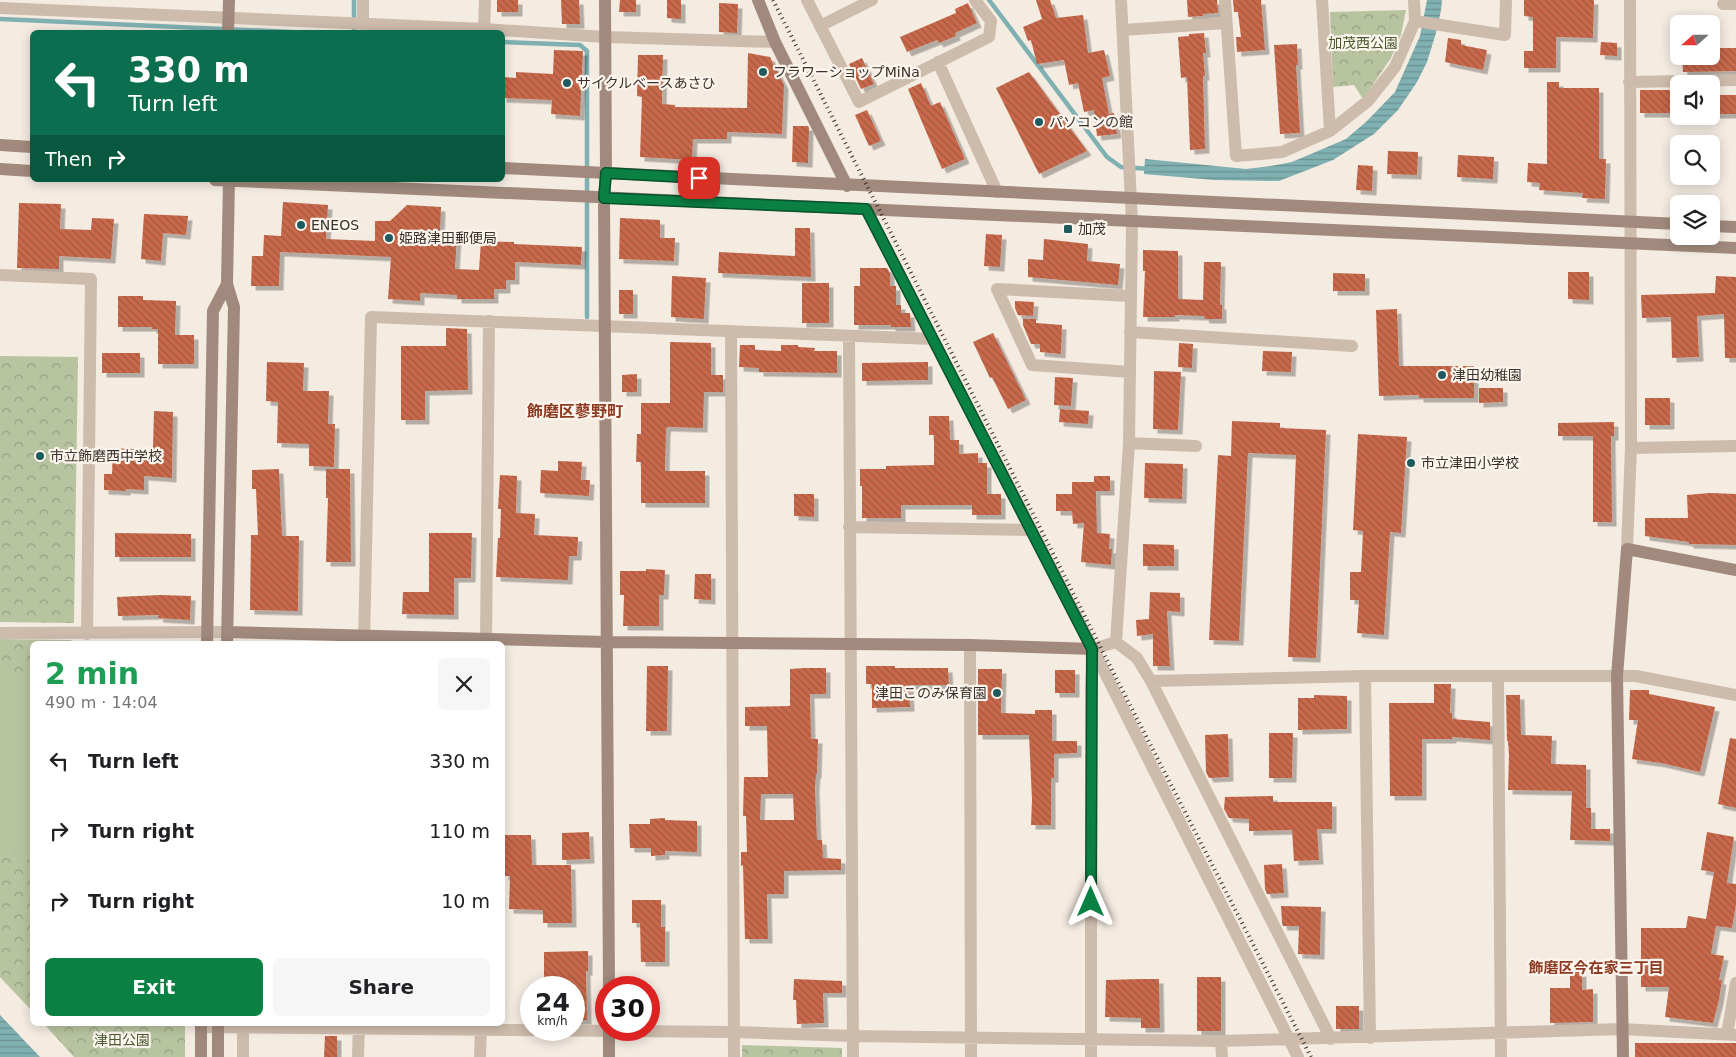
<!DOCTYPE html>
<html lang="en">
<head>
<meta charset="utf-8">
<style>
	body { margin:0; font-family:"DejaVu Sans","Noto Sans JP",sans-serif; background:#f6f6f6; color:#202124; height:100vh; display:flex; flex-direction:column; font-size:19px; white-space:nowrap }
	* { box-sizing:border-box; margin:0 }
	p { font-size:16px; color:#757577 }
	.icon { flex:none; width:28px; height:28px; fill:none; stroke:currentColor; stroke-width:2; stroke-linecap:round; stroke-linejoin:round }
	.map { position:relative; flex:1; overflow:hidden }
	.sheet { position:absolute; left:30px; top:641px; width:475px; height:385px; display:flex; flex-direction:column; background:#fff; border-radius:8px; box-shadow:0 2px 12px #0003 }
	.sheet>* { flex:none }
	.top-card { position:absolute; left:30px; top:30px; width:475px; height:152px; border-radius:8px; box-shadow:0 2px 12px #0003; background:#0b6e4f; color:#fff; overflow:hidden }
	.needle { width:32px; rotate:249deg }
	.buttons { position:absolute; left:1670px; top:15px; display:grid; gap:10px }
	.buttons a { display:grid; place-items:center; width:50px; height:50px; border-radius:8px; background:#fff; box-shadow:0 2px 12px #0003; font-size:25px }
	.speed { position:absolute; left:520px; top:976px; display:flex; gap:10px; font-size:25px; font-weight:700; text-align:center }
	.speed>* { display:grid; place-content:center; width:65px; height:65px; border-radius:50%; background:#fff; box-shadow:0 2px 12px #0003; line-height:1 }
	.speed small { font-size:12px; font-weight:400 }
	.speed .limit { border:8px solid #d22; background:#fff; color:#111 }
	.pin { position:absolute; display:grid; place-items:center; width:42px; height:42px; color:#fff; margin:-21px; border-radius:10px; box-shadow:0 2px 8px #0006 }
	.me { position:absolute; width:55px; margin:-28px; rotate:0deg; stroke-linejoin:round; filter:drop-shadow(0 0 4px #0008) }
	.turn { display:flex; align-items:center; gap:18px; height:105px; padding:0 15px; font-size:22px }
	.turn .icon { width:65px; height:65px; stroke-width:2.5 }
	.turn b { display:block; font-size:35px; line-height:42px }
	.then { display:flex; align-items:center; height:48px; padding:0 15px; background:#0003; gap:10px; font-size:19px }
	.round { display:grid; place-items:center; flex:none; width:52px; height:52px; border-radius:8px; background:#f6f6f6 }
	.head { display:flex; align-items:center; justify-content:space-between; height:85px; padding:0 15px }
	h1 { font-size:30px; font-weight:700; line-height:38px; color:#1e9e55 }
	.primary-button { display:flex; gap:10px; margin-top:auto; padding:10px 15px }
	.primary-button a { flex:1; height:58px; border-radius:8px; background:#0b8043; color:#fff; font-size:20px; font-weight:700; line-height:58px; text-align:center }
	.primary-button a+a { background:#f6f6f6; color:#202124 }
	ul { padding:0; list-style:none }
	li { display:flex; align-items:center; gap:15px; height:70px; padding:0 15px }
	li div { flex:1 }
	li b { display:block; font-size:19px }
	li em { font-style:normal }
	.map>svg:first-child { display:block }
</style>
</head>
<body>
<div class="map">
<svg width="1736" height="1057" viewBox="0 0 1736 1057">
	<defs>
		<pattern id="park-crowns" width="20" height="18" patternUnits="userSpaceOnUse" patternTransform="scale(1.25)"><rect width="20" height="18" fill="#b8c4a0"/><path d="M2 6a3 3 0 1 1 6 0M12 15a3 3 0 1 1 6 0" fill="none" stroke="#97a083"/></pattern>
		<pattern id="water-rules" width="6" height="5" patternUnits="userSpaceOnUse" patternTransform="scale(1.25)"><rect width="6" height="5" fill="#7fb0b2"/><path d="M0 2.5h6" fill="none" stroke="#699091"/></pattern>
		<pattern id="building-back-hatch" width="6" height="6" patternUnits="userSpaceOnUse" patternTransform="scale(1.25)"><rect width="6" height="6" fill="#c8694b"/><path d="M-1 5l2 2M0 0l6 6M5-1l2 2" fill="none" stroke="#a4573f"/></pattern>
		<filter id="shadow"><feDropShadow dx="4.5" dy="4.5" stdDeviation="0" flood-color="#0004"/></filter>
	</defs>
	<rect width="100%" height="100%" fill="#f4ebe1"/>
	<path fill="url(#park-crowns)" d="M1406 10 1401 35 1391 58 1363 99 1354 85 1333 87 1330 12Z
		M0 356 78 357 74 623 0 622Z
		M0 639 71 640 74 644H32V1011L0 977Z
		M44 1024H185V1057H74Z
		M742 1045 842 1048V1057H742Z"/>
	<path fill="#b8c4a0" d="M0 676 32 677V860L27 859 0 840Z"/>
	<path fill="url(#water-rules)" d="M1427 0H1442L1441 10 1436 33 1427 62 1417 82 1398 110 1374 134 1333 160 1279 181 1214 180 1144 174 1145 159 1246 169 1271 166 1292 162 1346 139 1367 121 1395 92 1420 36Z
		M0 1015 40 1057H0Z"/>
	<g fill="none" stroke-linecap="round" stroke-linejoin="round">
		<path stroke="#7fb0b2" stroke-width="4.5" d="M989 0 1107 157 1121 167 1150 169
			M0 19 291 32
			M354 32V0
			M502 42 580 45 587 51V317"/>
	</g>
	<path fill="url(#building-back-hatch)" fill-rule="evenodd" filter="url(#shadow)" d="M497 0H518V12H497Z
		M561 0H579L580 24H562Z
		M620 0H636V12H619Z
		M667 0H681V19L667 18Z
		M1036 0H1050L1056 18 1083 15 1088 53 1104 50 1110 76 1102 78 1109 114 1114 113 1117 134 1097 136 1094 110 1084 112 1078 83 1069 85 1064 60 1037 64 1031 40 1028 41 1023 27 1042 19Z
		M1187 0H1217L1218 13 1203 14V16L1188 17Z
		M1233 0H1261L1265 50 1237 52 1236 37H1241L1238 12H1234Z
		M1524 0H1594L1593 38 1556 37V68H1524V51H1533V17L1524 16Z
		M719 3 738 4 737 33 719 32Z
		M968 3 977 23 955 33 956 36 939 43 937 40 907 52 900 37 956 13 955 9Z
		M1204 33 1206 53H1203L1205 76H1203L1205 149 1190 150 1187 77 1181 78 1178 37 1189 36V34Z
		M1448 38 1461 40V45L1487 50 1483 70 1445 62Z
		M1601 42 1617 43V56L1600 55Z
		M1297 44 1298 65H1296L1300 133 1280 134 1274 45Z
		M1711 48H1736V71L1683 72 1682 56H1711Z
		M554 50 583 51 580 116 551 114 552 100 502 98 503 77 516 78V72L553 74Z
		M748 53 770 57 784 85 782 134 727 132V139H693L692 160 640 157 642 97 637 96 638 55H663L662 104 675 105V107L747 108Z
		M862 58 874 84 861 89 849 64Z
		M1029 72 1087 151 1039 174 996 88Z
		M1547 82H1559V88H1599V159H1606L1605 199 1582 198 1583 193 1539 190 1540 183 1527 182 1528 163 1547 164Z
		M921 83 931 106 940 102 965 159 942 169 908 89Z
		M1640 90H1679V113H1640Z
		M1715 95H1736V114H1715Z
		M867 110 881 141 869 146 855 115Z
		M793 126H808L809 128 808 163 792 162Z
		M1388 151 1418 152 1417 175 1387 174Z
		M1458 155 1494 157 1493 179 1457 177Z
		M1358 165 1373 166 1372 191 1356 190Z
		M283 202 328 205 326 239 375 241V221H390L407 205 441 207 440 235 457 236 455 269 479 270 481 241 514 242V244L582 247 581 265 515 262V280H506V289H494V299H457V295L420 293V301L388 299 391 257 280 252 279 286H251L252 256H263L264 235 281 236Z
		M19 203 61 204 60 229 91 230 92 218 114 219 111 259 59 256V269L17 268Z
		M144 214 188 216 186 235 163 233 161 261 141 259Z
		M620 218 660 220V238H675L674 261 619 259Z
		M795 228H810L811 277 718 273 719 252 795 256Z
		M986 234 1002 235 1000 267 984 266Z
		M1044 239 1088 244 1087 261 1120 264 1118 285 1028 277V259L1043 260Z
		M1143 250 1178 251V299L1203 300 1204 262H1221L1220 305H1222V319H1205L1204 316 1175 315V317H1143L1145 271H1143Z
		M860 268H887L890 273V286H896V305H901V313H910L911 327H891V325H854V286H860Z
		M1568 272H1589V300L1568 299Z
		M1333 273 1365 274V291H1333Z
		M672 276 706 278 704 319 671 317Z
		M1716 276 1736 277V358H1725L1724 314 1697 316 1699 357 1672 358 1671 317 1642 318 1641 295 1715 293Z
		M802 283H829V323H802Z
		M619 290H633V314H619Z
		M118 296H143V300L176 301 175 335H194V364H158V329H152V327H118Z
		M1015 301 1034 302 1033 316 1018 315 1015 308Z
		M1397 309 1399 366H1474V398H1419V395L1379 396 1376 310Z
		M1023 319H1036V323L1062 325 1061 354 1040 352V344H1031L1023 325Z
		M446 328 467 329 468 390 425 391V420H401V346H446Z
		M993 333 1026 400 1008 409 992 377 990 378 973 342Z
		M670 342 711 343V375H723V392H704L703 428 667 427 666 429 665 471H705V503H641V462H636L637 434H641V403H670Z
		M1179 343 1193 344 1192 368 1178 367Z
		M740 345H755V350L781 351V345H798V347L815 348 814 351H837V373L759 372V368L739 367Z
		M1263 351 1292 352 1291 372 1262 371Z
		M102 353H140V373H102Z
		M267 362 304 363 303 391H329L328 424H335L334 467 309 466V444L277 443 278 402 266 401Z
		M928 362V380L862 381V363Z
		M1154 371 1181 372 1178 430 1153 429Z
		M637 374V392H622V375Z
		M1055 377 1073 378 1071 406 1054 405Z
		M1479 388H1503V402L1479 403Z
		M1645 398H1670V425H1645Z
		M1060 409 1089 411 1088 424 1059 422Z
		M154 411 173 412 172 478 144 476V490L126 489V491L104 490V474H112L113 448 150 450 151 447H153Z
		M929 416H949L950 440H959V454L978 453V463H987V494H1001V515H972V505H901V518H862V486H860V469H886V466L934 465V435H929Z
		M1232 421 1280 423V428L1326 430 1316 658 1288 657 1296 455 1248 453 1239 641 1209 640 1218 455 1231 456Z
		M1614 422V436H1611L1612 522H1593V436H1558V423Z
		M1358 434 1407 437 1401 533 1390 532 1384 635 1357 633 1359 600H1350V572H1361L1363 531 1353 530Z
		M558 461 582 462 581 480H590L589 496 540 493 541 470 558 471Z
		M1145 463 1183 464 1182 499 1144 498Z
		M279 469 282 536H299L298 611 250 610 251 535H258L256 489H252V470Z
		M326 469H350L351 562H326L328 498H326Z
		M500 475 517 476 516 513 535 514 534 535 578 537 577 556H569L568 580 496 577 498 538H500L501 509H498Z
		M1094 476H1110V491H1096L1097 533 1110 534 1109 549H1112L1111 565 1081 562 1084 523 1073 524 1072 511H1056V494H1072V482H1094Z
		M1710 493 1736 494V545L1689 544V542L1645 536V518H1688L1687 495Z
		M794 494H814V517L794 516Z
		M115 533 191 534V557H115Z
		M429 533H472L471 578H454V615L402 614 403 592H429Z
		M1143 544 1174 545V566H1143Z
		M646 569 665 570 664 595H659V626H623L624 595H620V571H646Z
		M695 574H711V600L694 599Z
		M1150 592 1180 593V612L1167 611 1170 666H1153V634L1137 636 1136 620 1149 619Z
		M160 595 191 596 190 620 158 618 159 615 118 616 117 597Z
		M647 666H668L667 731H646Z
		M866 666H895V668H948L949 685H909L910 707 872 708V684H866Z
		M805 668H826V694H810L811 739H818L817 774H816L815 788 817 840H822L823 858 841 859V870L784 871V894H767L768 939H745L743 865 741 866V852H747L746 816H743L744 777H768L767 726H745V707L790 706V669ZM761 794H793L794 820H760Z
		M978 669H1002L1001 713 1035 714V710H1052V741H1077V753L1054 754V778H1051V825H1031L1032 800 1029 735H978Z
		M1055 670H1075V693H1055Z
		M1434 684H1451L1450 713H1452V719L1490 722V740L1452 737V739H1422V796H1390L1389 703H1434Z
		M1630 690H1649V694L1715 707 1700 772 1661 763 1632 759 1638 720H1629Z
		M1314 695 1347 696V729L1298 730V698H1314Z
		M1506 695H1520L1521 735 1552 736 1551 764 1586 765V808H1591V829H1610V841L1570 840 1572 791 1508 790 1509 755 1508 741H1507Z
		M1269 733H1293L1292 778H1269Z
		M1228 734 1229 777 1209 778 1206 772 1205 735Z
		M1730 738 1736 739V808L1718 804Z
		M1273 796V802H1332V829H1317L1319 860 1294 861 1292 830 1249 831V819L1229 818 1224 809 1225 797Z
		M665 818V820L697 821V852L665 851V855L651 856V848H630L629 824H650V819Z
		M589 832 590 859 562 860V833Z
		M1707 832 1734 837 1727 883 1736 884V904L1732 928 1716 926 1711 954 1724 956 1719 980H1722L1719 1000 1713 1023 1665 1017 1669 987H1641V928H1686L1688 916 1706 919 1714 872 1701 870Z
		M503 835H531L532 865H571L572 923H543V910L509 909 510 876H504Z
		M1282 864 1284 893 1267 894 1265 889 1264 865Z
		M632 900H661V927H665V962H641L640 923H632Z
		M1281 906 1321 907 1320 955 1298 954 1299 926H1283L1282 923Z
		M588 951V971H586L587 1020H574V988H544V952Z
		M1570 972H1582V990L1593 989V1022L1550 1023V988H1570Z
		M1197 977H1221V1031H1197Z
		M794 979 842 981V993H823L824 1023 797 1024 796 1000H793Z
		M1141 979H1159L1160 1028H1141V1018L1105 1017 1106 980Z
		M1336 1006H1359V1029H1336Z
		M325 1036H337V1057H324Z
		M1635 1043H1736V1057H1635Z"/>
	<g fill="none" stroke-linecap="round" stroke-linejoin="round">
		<path stroke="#cdbbac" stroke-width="12" d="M807 0 859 102 989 37 991 21 975 0
			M1225 0 1236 156 1282 152 1330 131 1368 101 1395 67 1415 21 1414 0
			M1322 0 1330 131
			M1723 4H1736
			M0 8 484 29 605 37 775 42
			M1415 21 1505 35 1506 0
			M363 24V0
			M820 26 872 0
			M484 29 485 0
			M1123 30 1226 23
			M938 62 997 192
			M1629 82 1736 80
			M866 209 1093 649 1298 1057
			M0 275 91 279 87 634
			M1130 296 997 289 1032 365 1130 372
			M731 331 734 1057
			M1130 332 1352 346
			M849 336 853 1057
			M1129 443 1196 446
			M1631 448 1736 446
			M849 527 1031 530
			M1627 549 1631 448 1630 0
			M0 633 227 632
			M1116 642 1129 443 1132 222 1121 0
			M1116 642 1137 658 1151 681 1331 1039
			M364 644 371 317 933 339
			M486 644 489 321
			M970 645 971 1057
			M1365 676 1370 1038
			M1498 676 1501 1057
			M1151 681 1365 676H1636L1736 695
			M201 1027 734 1032 853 1036 1221 1041 1622 1029 1736 1035
			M1727 1034 1736 983
			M1221 1041 1222 1057
			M243 1057V1027
			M358 1057 359 1024
			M480 1057 481 1024
			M1091 1057V687L1093 649 1116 642"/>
		<path stroke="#a18a7d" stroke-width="12" d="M605 0 606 173 604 198 609 988
			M758 0 775 42 847 186
			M228 32 229 0
			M0 145 32 147
			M502 168 1679 224
			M0 169 32 171
			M215 180 1736 248
			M1711 226 1736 227
			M227 632 606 642 970 645 1093 649
			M207 644 213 311 227 284
			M227 644 234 307 227 284 229 180
			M609 1030V1057
			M201 1057V1024
			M218 1057V1024
			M1623 1057 1617 676 1627 549 1736 570"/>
		<path stroke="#3b302b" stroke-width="4" stroke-dasharray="1 4" stroke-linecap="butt" d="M773 0 1113 672 1311 1057"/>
	</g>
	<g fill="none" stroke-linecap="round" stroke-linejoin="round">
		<defs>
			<path id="route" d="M699 178 606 173 604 198 866 209 1092 649 1091 902"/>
		</defs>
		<use href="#route" stroke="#07532c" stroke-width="12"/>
		<use href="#route" stroke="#0b8043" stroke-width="9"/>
	</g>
	<g fill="#1f5a5e" stroke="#fbf5ee" stroke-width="2">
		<circle cx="763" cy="72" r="5"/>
		<circle cx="567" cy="83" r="5"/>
		<circle cx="1039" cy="122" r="5"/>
		<circle cx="301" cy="225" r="5"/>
		<rect x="1063" y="224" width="10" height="10" rx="2.5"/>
		<circle cx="389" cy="238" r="5"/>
		<circle cx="1442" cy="375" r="5"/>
		<circle cx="40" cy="456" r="5"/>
		<circle cx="1411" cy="463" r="5"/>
		<circle cx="997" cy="693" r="5"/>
	</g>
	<g text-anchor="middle" stroke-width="4.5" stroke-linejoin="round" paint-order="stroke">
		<g font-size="14" fill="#4a5a2e" stroke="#fbf5ee">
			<text x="1363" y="48">加茂西公園</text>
			<text x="122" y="1045">津田公園</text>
		</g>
		<g font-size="14" fill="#3b302b" stroke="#fbf5ee" text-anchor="start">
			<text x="773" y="77">フラワーショップMiNa</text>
			<text x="577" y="88">サイクルベースあさひ</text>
			<text x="1049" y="127">パソコンの館</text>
			<text x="311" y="230">ENEOS</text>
			<text x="1078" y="234">加茂</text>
			<text x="399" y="243">姫路津田郵便局</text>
			<text x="1452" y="380">津田幼稚園</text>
			<text x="50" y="461">市立飾磨西中学校</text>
			<text x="1421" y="468">市立津田小学校</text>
			<text x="987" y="698" text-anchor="end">津田このみ保育園</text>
		</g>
		<g font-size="15" font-weight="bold" fill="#8c3b22" stroke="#fbf5ee">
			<text x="1596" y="973">飾磨区今在家三丁目</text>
		</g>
		<g font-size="16" font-weight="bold" fill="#8c3b22" stroke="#fbf5ee">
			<text x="575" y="417">飾磨区蓼野町</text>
		</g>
	</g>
</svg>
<div class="buttons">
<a><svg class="needle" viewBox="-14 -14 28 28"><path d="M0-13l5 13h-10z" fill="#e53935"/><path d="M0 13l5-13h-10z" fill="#757577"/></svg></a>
<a><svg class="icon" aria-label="sound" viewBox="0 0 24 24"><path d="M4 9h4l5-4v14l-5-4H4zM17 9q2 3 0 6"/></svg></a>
<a><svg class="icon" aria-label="search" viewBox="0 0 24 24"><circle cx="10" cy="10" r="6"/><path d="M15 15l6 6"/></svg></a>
<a><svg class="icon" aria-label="layers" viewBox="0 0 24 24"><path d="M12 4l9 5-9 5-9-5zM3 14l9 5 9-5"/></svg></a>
</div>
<div class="speed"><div>24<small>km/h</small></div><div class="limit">30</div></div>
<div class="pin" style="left:699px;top:178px;background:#d93025"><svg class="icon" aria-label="arrive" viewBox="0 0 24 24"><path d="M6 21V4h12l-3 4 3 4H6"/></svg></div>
<svg class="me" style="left:1091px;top:902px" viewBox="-20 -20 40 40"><path d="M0-17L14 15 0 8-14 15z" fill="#0b8043" stroke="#fff" stroke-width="4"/></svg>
<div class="top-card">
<div class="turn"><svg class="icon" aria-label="left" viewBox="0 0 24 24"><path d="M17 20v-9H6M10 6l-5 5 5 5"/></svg><div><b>330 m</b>Turn left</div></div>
<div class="then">Then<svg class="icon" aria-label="right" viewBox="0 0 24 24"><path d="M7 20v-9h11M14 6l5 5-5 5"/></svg></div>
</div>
<section class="sheet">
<div class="head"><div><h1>2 min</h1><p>490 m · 14:04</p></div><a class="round"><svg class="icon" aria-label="close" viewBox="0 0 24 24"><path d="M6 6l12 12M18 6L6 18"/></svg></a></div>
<ul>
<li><svg class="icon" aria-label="left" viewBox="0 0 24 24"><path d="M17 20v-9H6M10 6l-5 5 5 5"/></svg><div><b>Turn left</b></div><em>330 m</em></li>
<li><svg class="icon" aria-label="right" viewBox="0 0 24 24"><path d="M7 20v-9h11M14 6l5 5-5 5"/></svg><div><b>Turn right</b></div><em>110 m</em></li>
<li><svg class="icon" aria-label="right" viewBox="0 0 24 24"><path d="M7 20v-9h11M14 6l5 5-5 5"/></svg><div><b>Turn right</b></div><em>10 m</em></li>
</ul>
<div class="primary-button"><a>Exit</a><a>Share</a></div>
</section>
</div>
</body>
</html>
